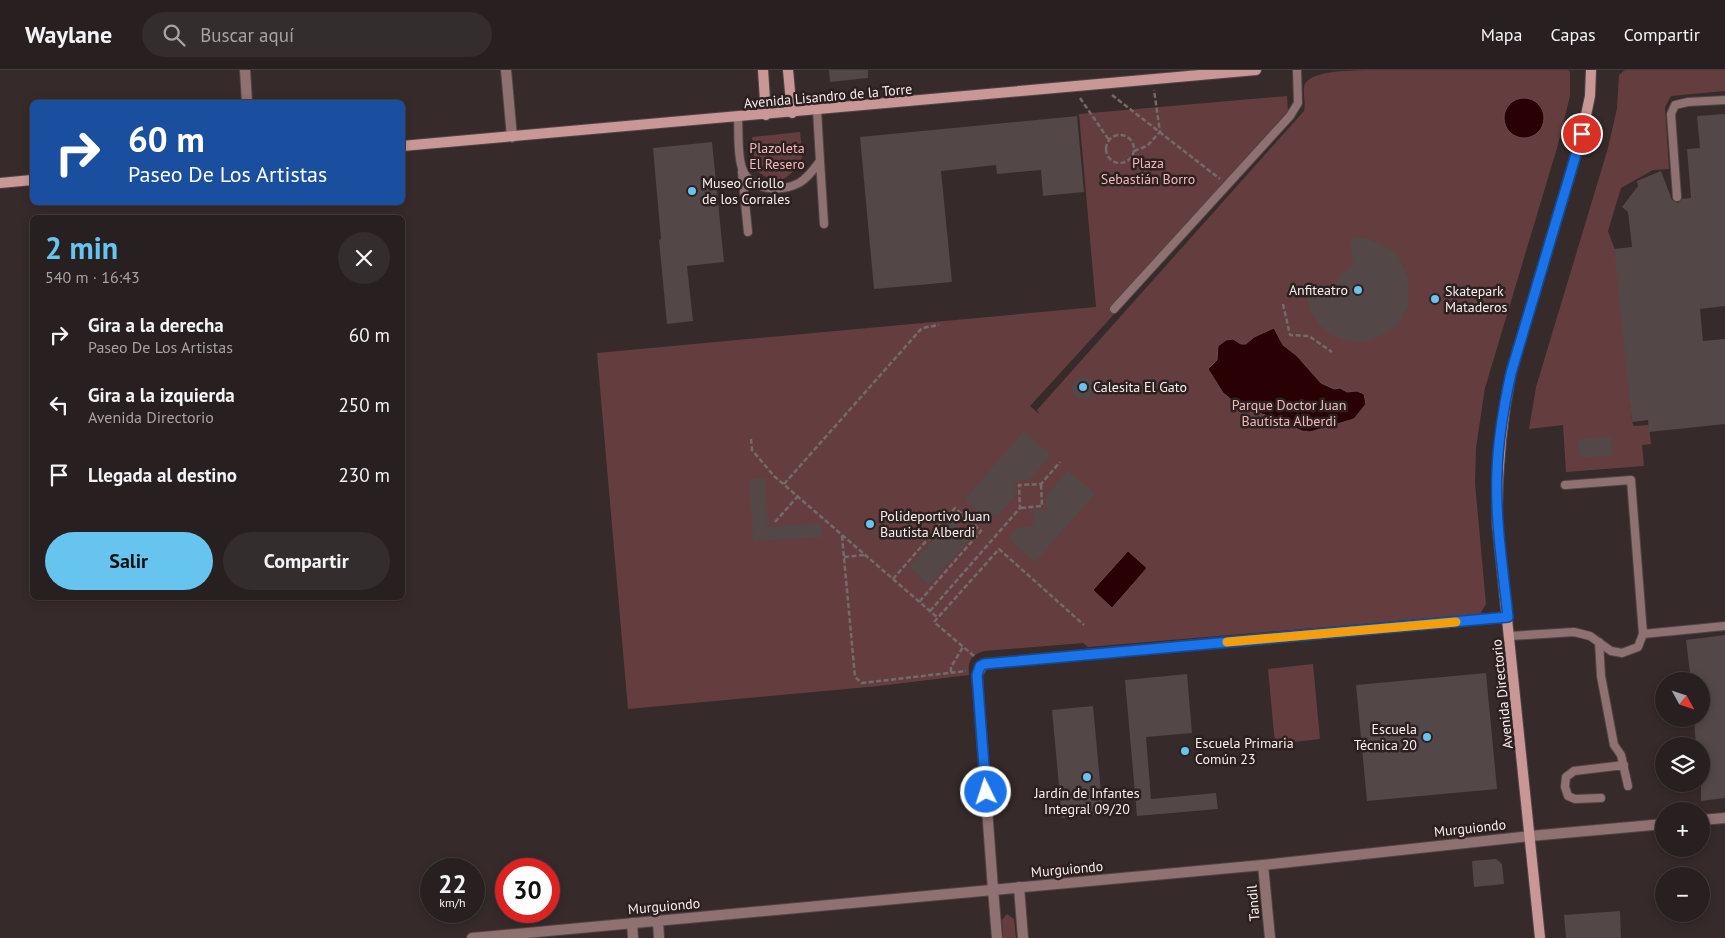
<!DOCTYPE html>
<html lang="es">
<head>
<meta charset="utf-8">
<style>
	body { margin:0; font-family:"PT Sans",sans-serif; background:#342d2d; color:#f1f3f6; height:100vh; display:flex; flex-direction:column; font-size:19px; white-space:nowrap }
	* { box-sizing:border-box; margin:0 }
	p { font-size:16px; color:#a5a3a5 }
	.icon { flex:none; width:28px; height:28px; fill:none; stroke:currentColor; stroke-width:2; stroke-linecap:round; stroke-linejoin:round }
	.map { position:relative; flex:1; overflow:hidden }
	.drawer { position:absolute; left:30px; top:145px; width:375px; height:385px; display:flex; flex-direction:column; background:#282020; border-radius:8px; box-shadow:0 2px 8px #0003,0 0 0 1px #443e3e }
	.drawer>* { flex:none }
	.banner { position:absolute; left:30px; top:30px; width:375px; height:105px; border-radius:8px; box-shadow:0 2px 8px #0003,0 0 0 1px #443e3e; background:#1a4fa0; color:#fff; overflow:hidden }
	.needle { width:32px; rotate:130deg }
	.tools { position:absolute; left:1655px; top:602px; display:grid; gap:10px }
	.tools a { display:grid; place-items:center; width:55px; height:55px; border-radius:50%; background:#282020; box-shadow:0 2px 8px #0003,0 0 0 1px #443e3e; font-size:25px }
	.speed { position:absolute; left:420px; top:788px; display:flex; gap:10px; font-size:25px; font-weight:700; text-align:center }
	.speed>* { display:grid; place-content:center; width:65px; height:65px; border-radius:50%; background:#282020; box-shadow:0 2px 8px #0003,0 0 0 1px #443e3e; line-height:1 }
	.speed small { font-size:12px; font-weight:400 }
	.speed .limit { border:8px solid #d22; background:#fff; color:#111 }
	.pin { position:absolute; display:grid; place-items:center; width:42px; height:42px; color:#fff; margin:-21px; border:2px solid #fff; border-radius:50%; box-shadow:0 1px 5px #0007 }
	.me { position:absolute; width:55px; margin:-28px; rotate:356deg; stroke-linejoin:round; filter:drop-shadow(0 0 4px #0008) }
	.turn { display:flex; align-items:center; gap:18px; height:105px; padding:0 15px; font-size:22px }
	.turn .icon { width:65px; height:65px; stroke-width:2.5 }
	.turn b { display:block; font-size:35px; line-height:42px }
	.round { display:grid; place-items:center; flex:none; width:52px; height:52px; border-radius:26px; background:#342d2d }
	.headline { display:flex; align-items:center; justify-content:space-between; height:85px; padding:0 15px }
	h1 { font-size:30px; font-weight:700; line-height:38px; color:#66c4ef }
	.primary-button { display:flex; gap:10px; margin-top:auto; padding:10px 15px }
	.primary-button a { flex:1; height:58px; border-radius:30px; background:#66c4ef; color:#111; font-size:20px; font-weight:700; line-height:58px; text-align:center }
	.primary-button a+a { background:#342d2d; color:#f1f3f6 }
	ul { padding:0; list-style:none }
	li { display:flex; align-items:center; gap:15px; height:70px; padding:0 15px }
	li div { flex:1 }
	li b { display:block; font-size:19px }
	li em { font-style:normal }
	header { display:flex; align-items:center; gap:30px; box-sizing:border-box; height:70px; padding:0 25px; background:#282020; border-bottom:1px solid #443e3e }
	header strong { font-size:24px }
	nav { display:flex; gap:28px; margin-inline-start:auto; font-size:18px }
	.search { width:350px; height:45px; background:#342d2d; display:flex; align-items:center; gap:12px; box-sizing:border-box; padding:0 18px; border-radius:28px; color:#a5a3a5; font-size:19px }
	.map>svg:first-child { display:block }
</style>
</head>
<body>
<header>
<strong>Waylane</strong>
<div class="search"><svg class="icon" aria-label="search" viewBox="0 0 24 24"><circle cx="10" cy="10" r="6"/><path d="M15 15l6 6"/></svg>Buscar aquí</div>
<nav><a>Mapa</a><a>Capas</a><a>Compartir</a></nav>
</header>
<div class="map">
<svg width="1725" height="868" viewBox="0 0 1725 868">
	<rect width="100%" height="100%" fill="#362a2a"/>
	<path fill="#643e3e" d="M1366 0H1568L1570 2V26L1557 78 1485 318 1476 378 1475 413 1486 534 1480 544 1088 577 1083 573 984 581C970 586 968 590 969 605L879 616 628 639 597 283 1096 237 1079 44 1287 26 1288 41 1112 237 1116 242 1030 336 1039 344 1037 340 1304 41C1306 33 1303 25 1304 17 1307 0 1350 1 1366 0Z
		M1625 0H1725V21L1671 26 1665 37 1669 99 1653 100 1621 118 1608 161 1618 188 1632 352 1634 356 1649 355 1651 374 1642 375 1644 396 1566 402 1563 355 1529 359 1536 317 1608 78 1617 38 1619 5Z
		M800 62C803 90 806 94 781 111L766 107 755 100 752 67Z
		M1313 594 1320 669 1275 674 1268 599Z
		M1007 844 1014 849 1016 868H1003L1002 850Z"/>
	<path fill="#290105" stroke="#67484b" d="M1504 48a20 20 0 1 1 40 0a20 20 0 1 1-40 0Z
		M1274 258 1283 275 1297 286 1321 313 1334 319 1340 318 1347 322 1357 321 1364 324 1366 334 1354 349 1310 362 1302 361 1272 347 1242 338 1223 323 1208 299 1217 290 1218 276 1226 270 1233 269 1241 274H1246L1254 267Z
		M1128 481 1147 498 1112 538 1093 520Z"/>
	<path fill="#544747" d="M829 0H868V8L830 12Z
		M1725 44V236L1700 239 1703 271 1725 269V354L1649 362 1648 350 1632 352 1614 179 1632 177 1628 142 1622 137 1638 116 1637 111 1661 101 1672 130 1678 133 1682 129 1691 128 1687 79 1700 78 1697 46Z
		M1077 46 1084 122 1043 126 1041 100 997 104 996 95 941 101 952 212 874 219 860 67Z
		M712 72 724 192 687 196 693 251 667 254 659 170 661 169 653 78Z
		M1350 167 1368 169 1390 179 1399 188 1409 210 1408 236 1402 249 1393 259 1368 271 1355 272 1341 269 1329 263 1319 254 1311 242 1307 230 1306 216H1334L1342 204 1353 195Z
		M1072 318a11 11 0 1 1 22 0a11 11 0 1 1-22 0Z
		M1024 361 1051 385 1029 410 1015 411 1016 425 998 445 983 446 965 429Z
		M1611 366 1613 385 1580 388 1578 369Z
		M1068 401 1095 424 1035 492 1008 468 1018 458 1033 456 1034 440 1047 439 1046 425Z
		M765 408 768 457 821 453 822 467 753 471 749 409Z
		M950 450 971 468 929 515 909 497Z
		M1725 565V728L1701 731V676H1696L1694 649H1701V611H1691L1686 570Z
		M1486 603 1497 719 1367 731 1356 615Z
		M1187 604 1192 663 1146 667 1151 729 1216 723 1218 739 1137 746 1125 610Z
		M1093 636 1103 744 1062 748 1052 640Z
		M1496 789 1502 794 1504 814 1474 817 1472 791Z
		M1620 841 1621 868H1566L1564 845Z"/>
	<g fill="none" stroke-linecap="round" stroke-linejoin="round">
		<defs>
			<path id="service" d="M738 47C739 63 737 83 742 98 749 121 781 122 799 113 808 108 814 99 820 91L817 40
				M820 91 824 154
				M742 102 748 162
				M1677 127 1671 44 1675 35 1688 32 1725 30
				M1114 239 1290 46 1298 33 1297 0
				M1643 564 1725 556
				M1510 566 1574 562 1590 566 1611 581 1622 583 1638 577 1643 564 1631 410 1565 415
				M1599 572 1601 606 1614 675 1621 685 1628 716
				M1601 728 1575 729 1568 726 1565 717 1566 707 1574 701 1624 695"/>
			<path id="minor" d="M245 0 247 32
				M506 0 512 67
				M1701 750 1725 748
				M1530 766 1664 754
				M1263 795 1270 868
				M993 819 977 605 983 594 1508 547"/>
			<path id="tertiary" d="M1019 817 1023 868
				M993 819 997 868
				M658 851 659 868
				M632 853 633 868
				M472 868 1263 795 1530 766"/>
			<path id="secondary" d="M763 0 766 45
				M788 0 792 43
				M402 76 1256 0
				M0 113 32 110
				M1540 868 1497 452C1497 401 1501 353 1511 303L1582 64 1590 26 1591 0"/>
		</defs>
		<use href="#service" stroke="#514545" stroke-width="10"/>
		<use href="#minor" stroke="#514545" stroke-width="12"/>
		<use href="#tertiary" stroke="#514545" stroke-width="12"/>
		<use href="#secondary" stroke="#514545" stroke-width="12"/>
		<path stroke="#756a6a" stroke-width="2.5" stroke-dasharray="5 2.5" stroke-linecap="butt" d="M1112 25 1220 109
			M1080 28 1109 70
			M1106 79a14 14 0 1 1 28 0a14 14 0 1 1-28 0Z
			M1134 81 1147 76 1160 62 1154 20
			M1283 234 1290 265 1309 266 1332 282
			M751 369 752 380 774 406 938 548
			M784 414 922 258 939 255
			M1021 438 1042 436 1041 414
			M775 452 798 426
			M842 466 855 607 862 613 966 601
			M844 487 865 485
			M893 509 955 438 981 461 919 532
			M930 541 1020 438 1019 415 1041 414 1060 392
			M974 586 934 552 999 479 1084 555
			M951 602V597L963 577"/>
		<use href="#service" stroke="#907171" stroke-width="8"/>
		<use href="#minor" stroke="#907171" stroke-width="10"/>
		<use href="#tertiary" stroke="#907171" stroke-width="10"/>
		<use href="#secondary" stroke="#c99796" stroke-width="10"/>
	</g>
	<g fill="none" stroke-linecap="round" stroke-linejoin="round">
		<defs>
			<path id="route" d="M986 722 977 605 980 596 984 594 1508 547C1503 499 1495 450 1497 402 1498 369 1504 335 1511 303L1582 64"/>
		</defs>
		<use href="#route" stroke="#114b97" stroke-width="12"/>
		<use href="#route" stroke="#1a73e8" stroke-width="9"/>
		<path stroke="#f59e0b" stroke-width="9" d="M1227 572 1456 552"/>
	</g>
	<g fill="#66c4ef" stroke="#2c2020" stroke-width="2">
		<circle cx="692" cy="121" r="5"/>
		<circle cx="1358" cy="220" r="5"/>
		<circle cx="1435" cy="229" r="5"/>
		<circle cx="1083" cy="317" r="5"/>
		<circle cx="870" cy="454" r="5"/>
		<circle cx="1427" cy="667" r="5"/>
		<circle cx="1185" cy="681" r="5"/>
		<circle cx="1087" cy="707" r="5"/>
	</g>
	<g text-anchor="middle" stroke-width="5" stroke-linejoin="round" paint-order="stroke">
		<g font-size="14" fill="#f7eeee" stroke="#2c2020">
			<text transform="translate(828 26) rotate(-5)" y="5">Avenida Lisandro de la Torre</text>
			<text transform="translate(1502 624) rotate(-96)" y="5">Avenida Directorio</text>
			<text transform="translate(1470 758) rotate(-6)" y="5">Murguiondo</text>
			<text transform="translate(1067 799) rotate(-5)" y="5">Murguiondo</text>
			<text transform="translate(1253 833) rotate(-95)" y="5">Tandil</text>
			<text transform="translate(664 836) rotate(-5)" y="5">Murguiondo</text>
		</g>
		<g font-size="14" fill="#f4b8b6" stroke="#2c2020">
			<text x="777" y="83">Plazoleta<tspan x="777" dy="16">El Resero</tspan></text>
			<text x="1148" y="98">Plaza<tspan x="1148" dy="16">Sebastián Borro</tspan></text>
			<text x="1289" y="340">Parque Doctor Juan<tspan x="1289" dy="16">Bautista Alberdi</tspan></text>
		</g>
		<g font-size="14" fill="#f7eeee" stroke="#2c2020" text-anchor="start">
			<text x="702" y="118">Museo Criollo<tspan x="702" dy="16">de los Corrales</tspan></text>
			<text x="1348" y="225" text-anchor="end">Anfiteatro</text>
			<text x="1445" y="226">Skatepark<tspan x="1445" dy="16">Mataderos</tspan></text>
			<text x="1093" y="322">Calesita El Gato</text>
			<text x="880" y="451">Polideportivo Juan<tspan x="880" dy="16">Bautista Alberdi</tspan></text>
			<text x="1417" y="664" text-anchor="end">Escuela<tspan x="1417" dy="16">Técnica 20</tspan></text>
			<text x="1195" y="678">Escuela Primaria<tspan x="1195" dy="16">Común 23</tspan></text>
			<text x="1087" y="728" text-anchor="middle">Jardín de Infantes<tspan x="1087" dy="16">Integral 09/20</tspan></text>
		</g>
	</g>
</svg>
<div class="tools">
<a><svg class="needle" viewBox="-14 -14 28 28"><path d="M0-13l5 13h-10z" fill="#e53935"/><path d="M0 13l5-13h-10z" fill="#a5a3a5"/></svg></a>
<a><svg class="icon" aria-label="layers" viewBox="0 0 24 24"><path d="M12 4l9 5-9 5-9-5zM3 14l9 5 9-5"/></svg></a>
<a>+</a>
<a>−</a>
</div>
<div class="speed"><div>22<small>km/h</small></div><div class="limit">30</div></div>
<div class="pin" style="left:1582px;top:64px;background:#d93025"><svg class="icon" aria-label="arrive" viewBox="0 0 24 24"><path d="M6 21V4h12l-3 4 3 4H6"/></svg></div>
<svg class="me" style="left:986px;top:722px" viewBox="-20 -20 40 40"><circle r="17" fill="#1a73e8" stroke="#fff" stroke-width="3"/><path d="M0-11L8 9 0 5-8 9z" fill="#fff"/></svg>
<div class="banner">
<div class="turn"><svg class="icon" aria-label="right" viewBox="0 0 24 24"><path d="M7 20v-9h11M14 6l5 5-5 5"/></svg><div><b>60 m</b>Paseo De Los Artistas</div></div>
</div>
<section class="drawer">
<div class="headline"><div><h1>2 min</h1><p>540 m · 16:43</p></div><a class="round"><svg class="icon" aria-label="close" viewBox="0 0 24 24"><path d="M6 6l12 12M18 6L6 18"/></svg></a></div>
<ul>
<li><svg class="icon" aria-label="right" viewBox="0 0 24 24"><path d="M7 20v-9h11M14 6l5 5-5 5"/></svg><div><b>Gira a la derecha</b><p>Paseo De Los Artistas</p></div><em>60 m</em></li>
<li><svg class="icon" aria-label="left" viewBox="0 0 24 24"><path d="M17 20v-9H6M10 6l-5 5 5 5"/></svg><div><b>Gira a la izquierda</b><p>Avenida Directorio</p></div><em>250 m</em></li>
<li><svg class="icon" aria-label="arrive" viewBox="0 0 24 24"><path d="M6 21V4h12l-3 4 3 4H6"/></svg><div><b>Llegada al destino</b></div><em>230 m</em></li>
</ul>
<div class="primary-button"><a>Salir</a><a>Compartir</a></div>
</section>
</div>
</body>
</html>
